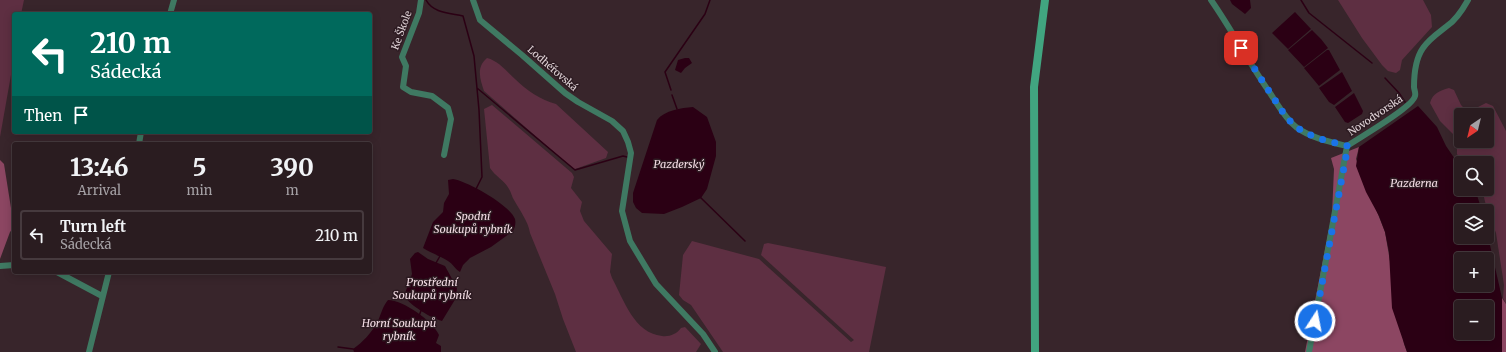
<!DOCTYPE html>
<html lang="en">
<head>
<meta charset="utf-8">
<style>
	body { margin:0; font-family:Merriweather,serif; background:#322529; color:#f1f3f6; height:100vh; display:flex; flex-direction:column; font-size:15px; white-space:nowrap }
	* { box-sizing:border-box; margin:0 }
	p { font-size:13px; color:#a5a1a5 }
	.icon { flex:none; width:22px; height:22px; fill:none; stroke:currentColor; stroke-width:2; stroke-linecap:round; stroke-linejoin:round }
	.map { position:relative; flex:1; overflow:hidden }
	.sheet { position:absolute; left:12px; top:142px; width:360px; height:132px; display:flex; flex-direction:column; background:#2a1c20; border-radius:4px; box-shadow:0 2px 10px #0003,0 0 0 1px #463a3e }
	.sheet>* { flex:none }
	.top-card { position:absolute; left:12px; top:12px; width:360px; height:122px; border-radius:4px; box-shadow:0 2px 10px #0003,0 0 0 1px #463a3e; background:#00695c; color:#fff; overflow:hidden }
	.needle { width:26px; rotate:215deg }
	.fabs { position:absolute; left:1454px; top:108px; display:grid; gap:8px }
	.fabs a { display:grid; place-items:center; width:40px; height:40px; border-radius:4px; background:#2a1c20; box-shadow:0 2px 10px #0003,0 0 0 1px #463a3e; font-size:20px }
	.pin { position:absolute; display:grid; place-items:center; width:34px; height:34px; color:#fff; margin:-17px; border-radius:8px; box-shadow:0 2px 6px #0006 }
	.me { position:absolute; width:44px; margin:-22px; rotate:11deg; stroke-linejoin:round; filter:drop-shadow(0 0 3px #0008) }
	.turn { display:flex; align-items:center; gap:14px; height:84px; padding:0 12px; font-size:18px }
	.turn .icon { width:52px; height:52px; stroke-width:2.5 }
	.turn b { display:block; font-size:28px; line-height:34px }
	.then { display:flex; align-items:center; height:38px; padding:0 12px; background:#0003; gap:8px; font-size:15px }
	.eta { display:flex; justify-content:space-evenly; align-items:center; height:68px; text-align:center }
	.eta b { font-size:24px; font-weight:700; line-height:28px }
	ul { padding:0; list-style:none }
	li { display:flex; align-items:center; gap:12px; height:50px; margin:0 8px 6px; padding:0 4px; border:2px solid #463a3e; border-radius:4px }
	li div { flex:1 }
	li b { display:block; font-size:15px }
	li em { font-style:normal }
	.map>svg:first-child { display:block }
</style>
</head>
<body>
<div class="map">
<svg width="1506" height="352" viewBox="0 0 1506 352">
	<rect width="100%" height="100%" fill="#38252b"/>
	<path fill="#5e2f42" fill-rule="evenodd" d="M0 0H24L21 14H14V58L0 137Z
		M1338 0H1423L1431 15 1432 27 1402 60 1400 70 1396 73 1388 71 1382 65 1362 38Z
		M487 58C499 61 507 72 515 79 526 90 541 100 556 104L608 152 606 158 578 168 575 169 571 167 484 91C480 79 476 67 487 58Z
		M1449 88 1454 90 1461 105 1468 112 1486 103 1493 106 1506 131V304L1503 298 1504 285 1496 233 1488 214 1482 189H1487V163H1463L1457 154V143L1455 136 1440 121 1430 103C1433 93 1439 91 1449 88ZM1461 115H1487V141H1461Z
		M492 105 572 173 574 177 571 188 582 202 580 211 584 221 612 254 610 272 612 278C624 300 634 333 662 336 669 337 677 334 681 328L685 327 701 344 696 352H576L563 319 555 294 530 233C528 221 520 211 514 200 512 197 511 192 509 189 504 180 495 176 490 168L484 109Z
		M692 241 759 259 851 342 854 340 761 255 764 244 768 243 886 267 869 352H723L691 305 683 300 679 295 683 255Z"/>
	<path fill="#8c4662" d="M1359 147 1356 159 1385 232 1404 344 1407 352H1305L1332 214 1334 169 1331 158Z
		M0 160 4 164 14 227 10 232 0 259Z
		M1502 298 1506 304V352H1502Z"/>
	<path fill="#2b0014" fill-rule="evenodd" d="M1230 0H1250L1251 8 1245 14 1232 4Z
		M1295 12 1311 29 1288 49 1272 33Z
		M1312 30 1321 39 1328 48 1304 67 1288 50Z
		M1327 50H1329L1340 70 1319 86 1304 68Z
		M685 58H689L692 63 685 68 681 73 675 70 678 60Z
		M1342 72 1352 91 1334 105 1329 102 1319 88Z
		M1354 93 1363 111 1362 114 1348 123 1345 122 1335 107Z
		M1418 106 1437 127 1446 146 1461 168V189H1475L1482 211H1461V237H1487V232L1502 298V352H1407L1392 308 1389 252 1385 232 1379 216 1366 192 1356 166 1359 147ZM1461 259H1487V285H1461ZM1461 307H1487V333H1461Z
		M693 107 707 117 716 142V156L707 189 701 198 682 207 664 214 642 213 636 208 633 202V193L657 120C665 110 681 108 693 107Z
		M453 179C467 181 510 205 515 219 516 223 515 228 513 231L491 247 470 258 463 265 460 272C455 269 453 264 448 261 440 256 431 253 423 248L433 222 443 212 444 203 449 194 448 180Z
		M418 252 428 259 445 266 457 288 456 298 442 321C431 318 411 306 404 296L412 274 410 259 415 253Z
		M388 300C403 300 433 321 439 335L436 343 441 346V352H354L353 349C363 342 371 333 377 323 381 315 382 307 388 300Z"/>
	<g fill="none" stroke-linecap="round" stroke-linejoin="round">
		<path stroke="#2b0014" stroke-width="1.5" d="M426 0C433 13 449 13 463 16L474 56 479 110 482 177 476 189
			M1301 0 1309 13 1372 63
			M1385 78 1399 93 1405 102
			M477 88 575 170 623 156 627 157
			M671 90 665 72 705 14 710 0
			M672 95 677 109
			M700 197 745 241
			M436 263 440 256
			M419 316 422 308
			M338 347 353 349"/>
		<path stroke="#3f7962" stroke-width="6" d="M421 0 419 13 402 57 406 66 403 87 411 92 432 96 448 108 451 119 444 155
			M473 0 480 20 522 55 565 93 578 102 612 121 623 131 628 142 631 153 622 211 630 241 656 284 703 334 715 352
			M1211 0C1232 30 1249 63 1270 93 1278 105 1285 118 1296 127 1311 138 1330 142 1347 146
			M170 14 174 0
			M139 144 141 132
			M1347 146C1359 138 1413 107 1415 96 1416 93 1414 89 1414 87 1414 75 1416 58 1423 48 1429 39 1438 33 1447 26 1456 20 1463 9 1468 0
			M0 266 14 265
			M57 272 102 296
			M89 352 109 272
			M1309 352 1347 146"/>
		<path stroke="#41a580" stroke-width="8" d="M1035 352 1034 87 1045 0"/>
	</g>
	<g fill="none" stroke-linecap="round" stroke-linejoin="round">
		<path stroke="#1a73e8" stroke-width="7" stroke-dasharray="0 12.6" d="M1241 48 1286 117 1296 127 1308 134 1324 140 1348 146 1315 321"/>
	</g>
	<g text-anchor="middle" stroke-width="3" stroke-linejoin="round" paint-order="stroke">
		<g font-size="10" fill="#e0d3d7" stroke="#2d1b22">
			<text transform="translate(401 30) rotate(-70)" y="4">Ke Škole</text>
			<text transform="translate(553 68) rotate(41)" y="4">Lodhéřovská</text>
			<text transform="translate(1375 115) rotate(-34)" y="4">Novodvorská</text>
		</g>
		<g font-size="11" font-style="italic" fill="#f4dde5" stroke="#2d1b22">
			<text x="679" y="168">Pazderský</text>
			<text x="1414" y="187">Pazderna</text>
			<text x="473" y="220">Spodní<tspan x="473" dy="13">Soukupů rybník</tspan></text>
			<text x="432" y="286">Prostřední<tspan x="432" dy="13">Soukupů rybník</tspan></text>
			<text x="399" y="327">Horní Soukupů<tspan x="399" dy="13">rybník</tspan></text>
		</g>
	</g>
</svg>
<div class="fabs">
<a><svg class="needle" viewBox="-14 -14 28 28"><path d="M0-13l5 13h-10z" fill="#e53935"/><path d="M0 13l5-13h-10z" fill="#a5a1a5"/></svg></a>
<a><svg class="icon" aria-label="search" viewBox="0 0 24 24"><circle cx="10" cy="10" r="6"/><path d="M15 15l6 6"/></svg></a>
<a><svg class="icon" aria-label="layers" viewBox="0 0 24 24"><path d="M12 4l9 5-9 5-9-5zM3 14l9 5 9-5"/></svg></a>
<a>+</a>
<a>−</a>
</div>
<div class="pin" style="left:1241px;top:48px;background:#d93025"><svg class="icon" aria-label="arrive" viewBox="0 0 24 24"><path d="M6 21V4h12l-3 4 3 4H6"/></svg></div>
<svg class="me" style="left:1315px;top:321px" viewBox="-20 -20 40 40"><circle r="17" fill="#1a73e8" stroke="#fff" stroke-width="3"/><path d="M0-11L8 9 0 5-8 9z" fill="#fff"/></svg>
<div class="top-card">
<div class="turn"><svg class="icon" aria-label="left" viewBox="0 0 24 24"><path d="M17 20v-9H6M10 6l-5 5 5 5"/></svg><div><b>210 m</b>Sádecká</div></div>
<div class="then">Then<svg class="icon" aria-label="arrive" viewBox="0 0 24 24"><path d="M6 21V4h12l-3 4 3 4H6"/></svg></div>
</div>
<section class="sheet">
<div class="eta">
<div><b>13:46</b><p>Arrival</p></div>
<div><b>5</b><p>min</p></div>
<div><b>390</b><p>m</p></div>
</div>
<ul>
<li><svg class="icon" aria-label="left" viewBox="0 0 24 24"><path d="M17 20v-9H6M10 6l-5 5 5 5"/></svg><div><b>Turn left</b><p>Sádecká</p></div><em>210 m</em></li>
</ul>
</section>
</div>
</body>
</html>
